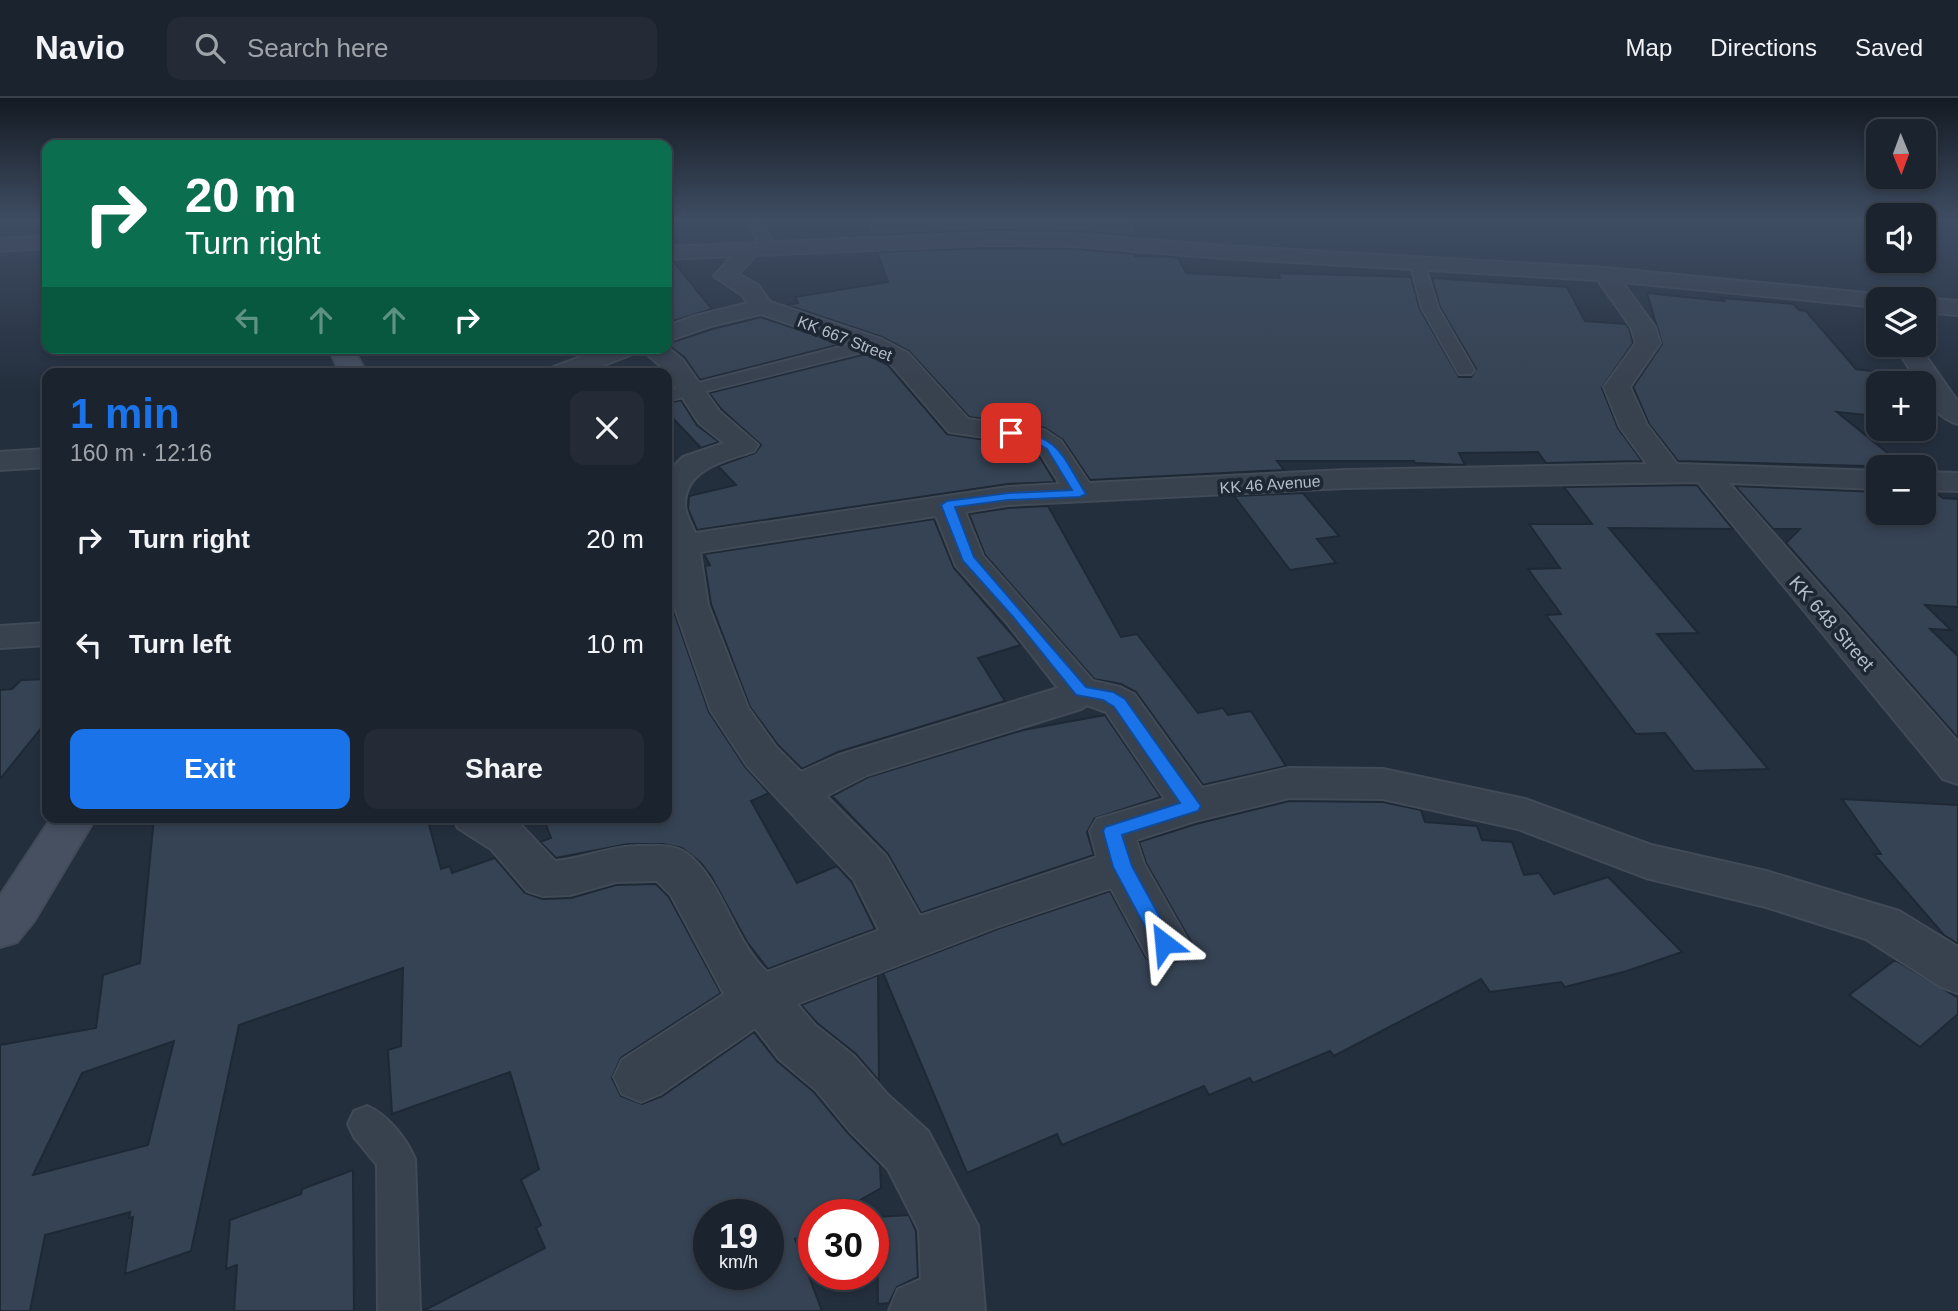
<!DOCTYPE html>
<html lang="en">
<head>
<meta charset="utf-8">
<style>
	body { margin:0; font-family:Helvetica,sans-serif; background:#242b36; color:#f1f3f6; height:100vh; display:flex; flex-direction:column; font-size:26px; white-space:nowrap }
	* { box-sizing:border-box; margin:0 }
	p { font-size:23px; color:#a0a4aa }
	.icon { flex:none; width:38px; height:38px; fill:none; stroke:currentColor; stroke-width:2; stroke-linecap:round; stroke-linejoin:round }
	.map { position:relative; flex:1; overflow:hidden }
	.side { position:absolute; left:42px; top:270px; width:630px; height:455px; display:flex; flex-direction:column; background:#1b232e; border-radius:14px; box-shadow:0 4px 10px #0003,0 0 0 2px #39404a }
	.side>* { flex:none }
	.hud { position:absolute; left:42px; top:42px; width:630px; height:214px; border-radius:14px; box-shadow:0 4px 10px #0003,0 0 0 2px #39404a; background:#0b6e4f; color:#fff; overflow:hidden }
	.needle { width:46px; rotate:179deg }
	.buttons { position:absolute; left:1866px; top:21px; display:grid; gap:14px }
	.buttons a { display:grid; place-items:center; width:70px; height:70px; border-radius:14px; background:#1b232e; box-shadow:0 4px 10px #0003,0 0 0 2px #39404a; font-size:35px }
	.speed { position:absolute; left:693px; top:1101px; display:flex; gap:14px; font-size:35px; font-weight:700; text-align:center }
	.speed>* { display:grid; place-content:center; width:91px; height:91px; border-radius:50%; background:#1b232e; box-shadow:0 4px 10px #0003,0 0 0 2px #39404a; line-height:1 }
	.speed small { font-size:18px; font-weight:400 }
	.speed .limit { border:10px solid #d22; background:#fff; color:#111 }
	.pin { position:absolute; display:grid; place-items:center; width:60px; height:60px; color:#fff; margin:-30px; border-radius:14px; box-shadow:0 4px 10px #0006 }
	.me { position:absolute; width:77px; margin:-38px; rotate:331deg; stroke-linejoin:round; filter:drop-shadow(0 0 5px #0008) }
	.turn { display:flex; align-items:center; gap:24px; height:147px; padding:0 28px; font-size:32px }
	.turn .icon { width:91px; height:91px; stroke-width:2.5 }
	.turn b { display:block; font-size:49px; line-height:60px }
	.lanes { display:flex; align-items:center; height:66px; padding:0 28px; background:#0003; justify-content:center; gap:35px; direction:ltr }
	.lanes .off { opacity:.35 }
	.round { display:grid; place-items:center; flex:none; width:74px; height:74px; border-radius:14px; background:#242b36 }
	.headline { display:flex; align-items:center; justify-content:space-between; height:119px; padding:0 28px }
	h1 { font-size:42px; font-weight:700; line-height:52px; color:#1a73e8 }
	.primary-button { display:flex; gap:14px; margin-top:auto; padding:14px 28px }
	.primary-button a { flex:1; height:80px; border-radius:14px; background:#1a73e8; color:#fff; font-size:28px; font-weight:700; line-height:80px; text-align:center }
	.primary-button a+a { background:#242b36; color:#f1f3f6 }
	ul { padding:0; list-style:none }
	li { display:flex; align-items:center; gap:21px; height:105px; padding:0 28px }
	li div { flex:1 }
	li b { display:block; font-size:26px }
	li em { font-style:normal }
	header { display:flex; align-items:center; gap:42px; box-sizing:border-box; height:98px; padding:0 35px; background:#1b232e; border-bottom:2px solid #39404a }
	header strong { font-size:33px }
	nav { display:flex; gap:38px; margin-inline-start:auto; font-size:24px }
	.search { width:490px; height:63px; background:#242b36; display:flex; align-items:center; gap:18px; box-sizing:border-box; padding:0 24px; border-radius:14px; color:#a0a4aa; font-size:26px }
	.map>svg:first-child { display:block }
</style>
</head>
<body>
<header>
<strong>Navio</strong>
<div class="search"><svg class="icon" aria-label="search" viewBox="0 0 24 24"><circle cx="10" cy="10" r="6"/><path d="M15 15l6 6"/></svg>Search here</div>
<nav><a>Map</a><a>Directions</a><a>Saved</a></nav>
</header>
<div class="map">
<svg width="1958" height="1213" viewBox="0 0 1958 1213">
	<rect width="100%" height="100%" fill="#242f3e"/>
	<path fill="#364354" stroke="#1f2835" stroke-width="2" fill-rule="evenodd" d="M865 121H1134L1135 138 1074 133 987 132 871 137Z
		M987 150 1074 151 1135 156V158L1173 159 1179 161 1186 175 1280 180 1279 175 1411 179 1420 211 1459 279H1471L1476 271 1440 209 1432 180 1567 189 1585 223 1626 226 1629 230 1633 245 1602 290 1618 330 1642 363 1546 365 1538 354 1459 355 1465 367 1415 365 1414 363H1277L1284 372 1090 382 1063 342 1045 330 969 319 909 253 882 239 787 207 798 205 795 199 888 184 877 154Z
		M667 163H673L712 211 667 225Z
		M1647 195 1724 203 1721 200 1794 206 1799 212 1806 213 1856 271 1895 276 1901 285H1878V318L1837 314 1905 369 1678 363 1649 326 1633 289 1662 246Z
		M761 219 841 246 700 282 684 259 667 246 712 231Z
		M866 256 888 267 947 336 1025 348 1038 356 1055 384 1008 386 697 432 688 411 689 398 736 387 718 368 755 355 761 347 721 311 709 295Z
		M681 302 697 327 719 344 701 350 667 314V305Z
		M1697 387 1733 431 1609 430 1698 535 1657 536 1768 671 1694 673 1665 635 1636 636 1546 517 1561 516 1528 471 1560 470 1529 426H1592L1564 389Z
		M1735 388 1878 394V415H1923V395H1936L1943 400 1958 401V509L1925 507 1951 532 1930 531 1958 558V640L1786 445 1800 431H1773Z
		M1303 395 1339 438 1317 441 1336 465 1290 472 1234 398Z
		M1048 408 1121 539 1137 536 1198 615 1223 610 1228 617 1251 613 1286 668 1203 687 1136 594 1121 586 1094 581 985 457 969 416 1008 410Z
		M934 421 954 470 1021 547 978 560 1005 603 838 654 802 671 778 647 750 609 711 506 705 468 710 467 704 456Z
		M667 475 672 508 709 614 746 670 769 695 751 703 797 785 837 768 852 784 875 831 768 871 747 844 711 778 700 764 682 750 663 746H628L556 760 540 744 551 740 543 719H667Z
		M47 581V623L0 681V592L12 591 21 582Z
		M1105 617 1161 699 1095 720 1087 734 1094 757 921 815 888 756 832 698 868 679 1023 632Z
		M1842 701 1958 707V846L1944 837 1874 756H1881Z
		M1289 703 1383 704 1421 712 1425 724 1477 728 1482 742 1512 744 1524 777 1539 775 1554 796 1608 779 1682 854 1627 873 1565 889 1561 884 1490 894 1481 881 1334 958 1330 953 1253 985 1250 980 1209 997 1204 988 1062 1047 1057 1036 967 1075 883 875 1000 830 1110 793 1146 860 1164 867 1183 861 1191 844 1146 765 1139 744 1196 726Z
		M154 719H427L441 771 450 768 452 775 495 760 525 795 543 801 571 800 616 787 656 786 669 799 721 895 621 960 612 980 621 998 642 1006 662 998 754 934 777 963 814 994 848 1035 880 1067 881 1090 836 1116H814V1130L795 1141 822 1213H423L545 1150 536 1130 541 1127 521 1082 539 1071 510 974 392 1016 388 952 401 948 403 870 239 927 191 1153 125 1176 133 1119 129 1120 130 1114 45 1137 30 1213H0V947L96 930 103 877 140 865ZM174 943 148 1047 33 1077 82 975ZM709 1116H768V1176H709Z
		M1895 862 1958 900V916L1920 949 1849 897Z
		M878 877 879 983 856 956 817 925 801 907Z
		M353 1072 354 1213H234L237 1167 226 1171 230 1122 301 1096 302 1091Z
		M909 1117 916 1133 918 1179 897 1189 889 1205 878 1206 877 1119Z"/>
	<g fill="none" stroke-linecap="round" stroke-linejoin="round">
		<defs>
			<path id="lane" d="M750 121H764V129L775 150 773 153H763L750 129Z
				M1417 161 1424 165 1438 210 1474 272 1471 276H1459L1422 210 1410 165Z
				M872 241 880 246 878 250 667 303V293Z
				M367 1008C388 1017 406 1040 415 1061L420 1213H378L377 1067 354 1039 348 1026 354 1013Z"/>
			<path id="street" d="M987 135 1074 136 1223 148 1605 170 1886 197 1889 201H1878V209L1622 184 1655 229 1660 245 1630 289 1647 327 1677 366 1878 373V391L1729 385 1958 644V686L1943 681 1698 384 1345 390 1008 407 965 414 983 458 1093 583 1120 589 1134 596 1202 690 1289 670 1383 671 1525 701 1651 747 1766 773 1882 808 1899 813 1958 849V895L1941 889 1866 841 1766 809 1646 780 1518 731 1383 701 1289 700 1195 723 1136 742 1144 766 1189 845 1182 859 1165 865 1148 859 1111 790 999 828 797 906 815 927 854 958 888 997 928 1033 978 1128 985 1213H889L898 1191 921 1181 919 1132 888 1071 850 1033 816 992 779 961 755 930 660 996 641 1004 622 996 614 979 622 962 724 896 671 797 657 783H654L616 784 570 797 543 798 527 793 491 751 458 730 452 719H508L521 727 555 763C583 761 609 748 639 748 653 748 674 746 686 755 721 780 733 842 767 874L879 832 854 782 748 669 711 613 674 507 667 459V375L683 359 724 345 699 325 664 271 640 250 667 249 682 261 719 313 758 347 754 353C726 363 684 370 685 408 686 417 692 427 695 435L1008 389 1060 386 1040 354 1026 345 949 334 890 265 863 251 761 216 711 228 667 243V228L695 218 748 205 742 197 714 178 732 158 667 161V149ZM987 147 1074 148 1223 160 1598 182 1631 229 1636 245 1604 289 1620 329 1647 366 1345 372 1089 385 1061 343 1044 332 968 321 908 255 881 241 770 204 758 187 738 176 756 157ZM936 418 956 468 1007 525 1058 590 839 657 801 674 776 649 748 610 708 507 700 454ZM1087 607 1106 614 1165 701 1097 721 1090 733 1097 759 920 818 886 758 826 698 867 677 1081 611Z
				M47 138V150L0 153V141Z
				M1923 200 1958 203V217L1923 214V201H1919Z
				M1894 247H1918L1958 304V326C1942 322 1923 303 1923 285H1919Z
				M603 250H638L635 255 584 275H547L551 270Z
				M47 351V369L0 372V354Z
				M1923 374 1958 375V393L1923 392Z
				M47 525V547L0 550V528Z"/>
			<path id="secondary" d="M329 250H353L366 275H340Z
				M52 719H96L34 823 17 844 0 849V798Z"/>
		</defs>
		<use href="#lane" stroke="#414a57" stroke-width="4"/>
		<use href="#street" stroke="#414a57" stroke-width="4"/>
		<use href="#secondary" stroke="#414a57" stroke-width="4"/>
		<use href="#lane" fill="#38414e" fill-rule="evenodd"/>
		<use href="#street" fill="#38414e" fill-rule="evenodd"/>
		<use href="#secondary" fill="#465061" fill-rule="evenodd"/>
	</g>
	<linearGradient id="sky" x2="0" y2="1"><stop stop-color="#141a22"/><stop offset="0.42" stop-color="#3f4d63"/><stop offset="1" stop-color="#3f4d63" stop-opacity="0"/></linearGradient>
	<rect width="1958" height="291" fill="url(#sky)"/>
	<path fill="#1a73e8" stroke="#114b97" stroke-width="2" d="M1011 332C1061 339 1061 356 1086 396L1080 399 1008 402 955 409 974 459 1086 589 1113 594 1125 601 1201 708 1198 713 1122 737 1132 768 1174 845 1171 851 1164 853 1157 851 1113 769 1103 733 1105 729 1180 705 1114 609 1103 602 1076 597 1014 520 963 463 941 407 947 403 1008 395 1072 392 1047 351 1030 341 1007 338V333Z"/>
	<g text-anchor="middle" stroke-width="7" stroke-linejoin="round" paint-order="stroke">
		<g font-size="16" fill="#b4bcc9" stroke="#1d2633">
			<text transform="translate(845 240) rotate(21)" y="6">KK 667 Street</text>
			<text transform="translate(1270 386) rotate(-4)" y="6">KK 46 Avenue</text>
		</g>
		<g font-size="19" fill="#b4bcc9" stroke="#1d2633">
			<text transform="translate(1832 525) rotate(49)" y="7">KK 648 Street</text>
		</g>
	</g>
</svg>
<div class="buttons">
<a><svg class="needle" viewBox="-14 -14 28 28"><path d="M0-13l5 13h-10z" fill="#e53935"/><path d="M0 13l5-13h-10z" fill="#a0a4aa"/></svg></a>
<a><svg class="icon" aria-label="sound" viewBox="0 0 24 24"><path d="M4 9h4l5-4v14l-5-4H4zM17 9q2 3 0 6"/></svg></a>
<a><svg class="icon" aria-label="layers" viewBox="0 0 24 24"><path d="M12 4l9 5-9 5-9-5zM3 14l9 5 9-5"/></svg></a>
<a>+</a>
<a>−</a>
</div>
<div class="speed"><div>19<small>km/h</small></div><div class="limit">30</div></div>
<div class="pin" style="left:1011px;top:335px;background:#d93025"><svg class="icon" aria-label="arrive" viewBox="0 0 24 24"><path d="M6 21V4h12l-3 4 3 4H6"/></svg></div>
<svg class="me" style="left:1164px;top:845px" viewBox="-20 -20 40 40"><path d="M0-17L14 15 0 8-14 15z" fill="#1a73e8" stroke="#fff" stroke-width="4"/></svg>
<div class="hud">
<div class="turn"><svg class="icon" aria-label="right" viewBox="0 0 24 24"><path d="M7 20v-9h11M14 6l5 5-5 5"/></svg><div><b>20 m</b>Turn right</div></div>
<div class="lanes"><svg class="icon off" aria-label="left" viewBox="0 0 24 24"><path d="M17 20v-9H6M10 6l-5 5 5 5"/></svg><svg class="icon off" aria-label="ahead" viewBox="0 0 24 24"><path d="M12 20V5M6 11l6-6 6 6"/></svg><svg class="icon off" aria-label="ahead" viewBox="0 0 24 24"><path d="M12 20V5M6 11l6-6 6 6"/></svg><svg class="icon" aria-label="right" viewBox="0 0 24 24"><path d="M7 20v-9h11M14 6l5 5-5 5"/></svg></div>
</div>
<section class="side">
<div class="headline"><div><h1>1 min</h1><p>160 m · 12:16</p></div><a class="round"><svg class="icon" aria-label="close" viewBox="0 0 24 24"><path d="M6 6l12 12M18 6L6 18"/></svg></a></div>
<ul>
<li><svg class="icon" aria-label="right" viewBox="0 0 24 24"><path d="M7 20v-9h11M14 6l5 5-5 5"/></svg><div><b>Turn right</b></div><em>20 m</em></li>
<li><svg class="icon" aria-label="left" viewBox="0 0 24 24"><path d="M17 20v-9H6M10 6l-5 5 5 5"/></svg><div><b>Turn left</b></div><em>10 m</em></li>
</ul>
<div class="primary-button"><a>Exit</a><a>Share</a></div>
</section>
</div>
</body>
</html>
